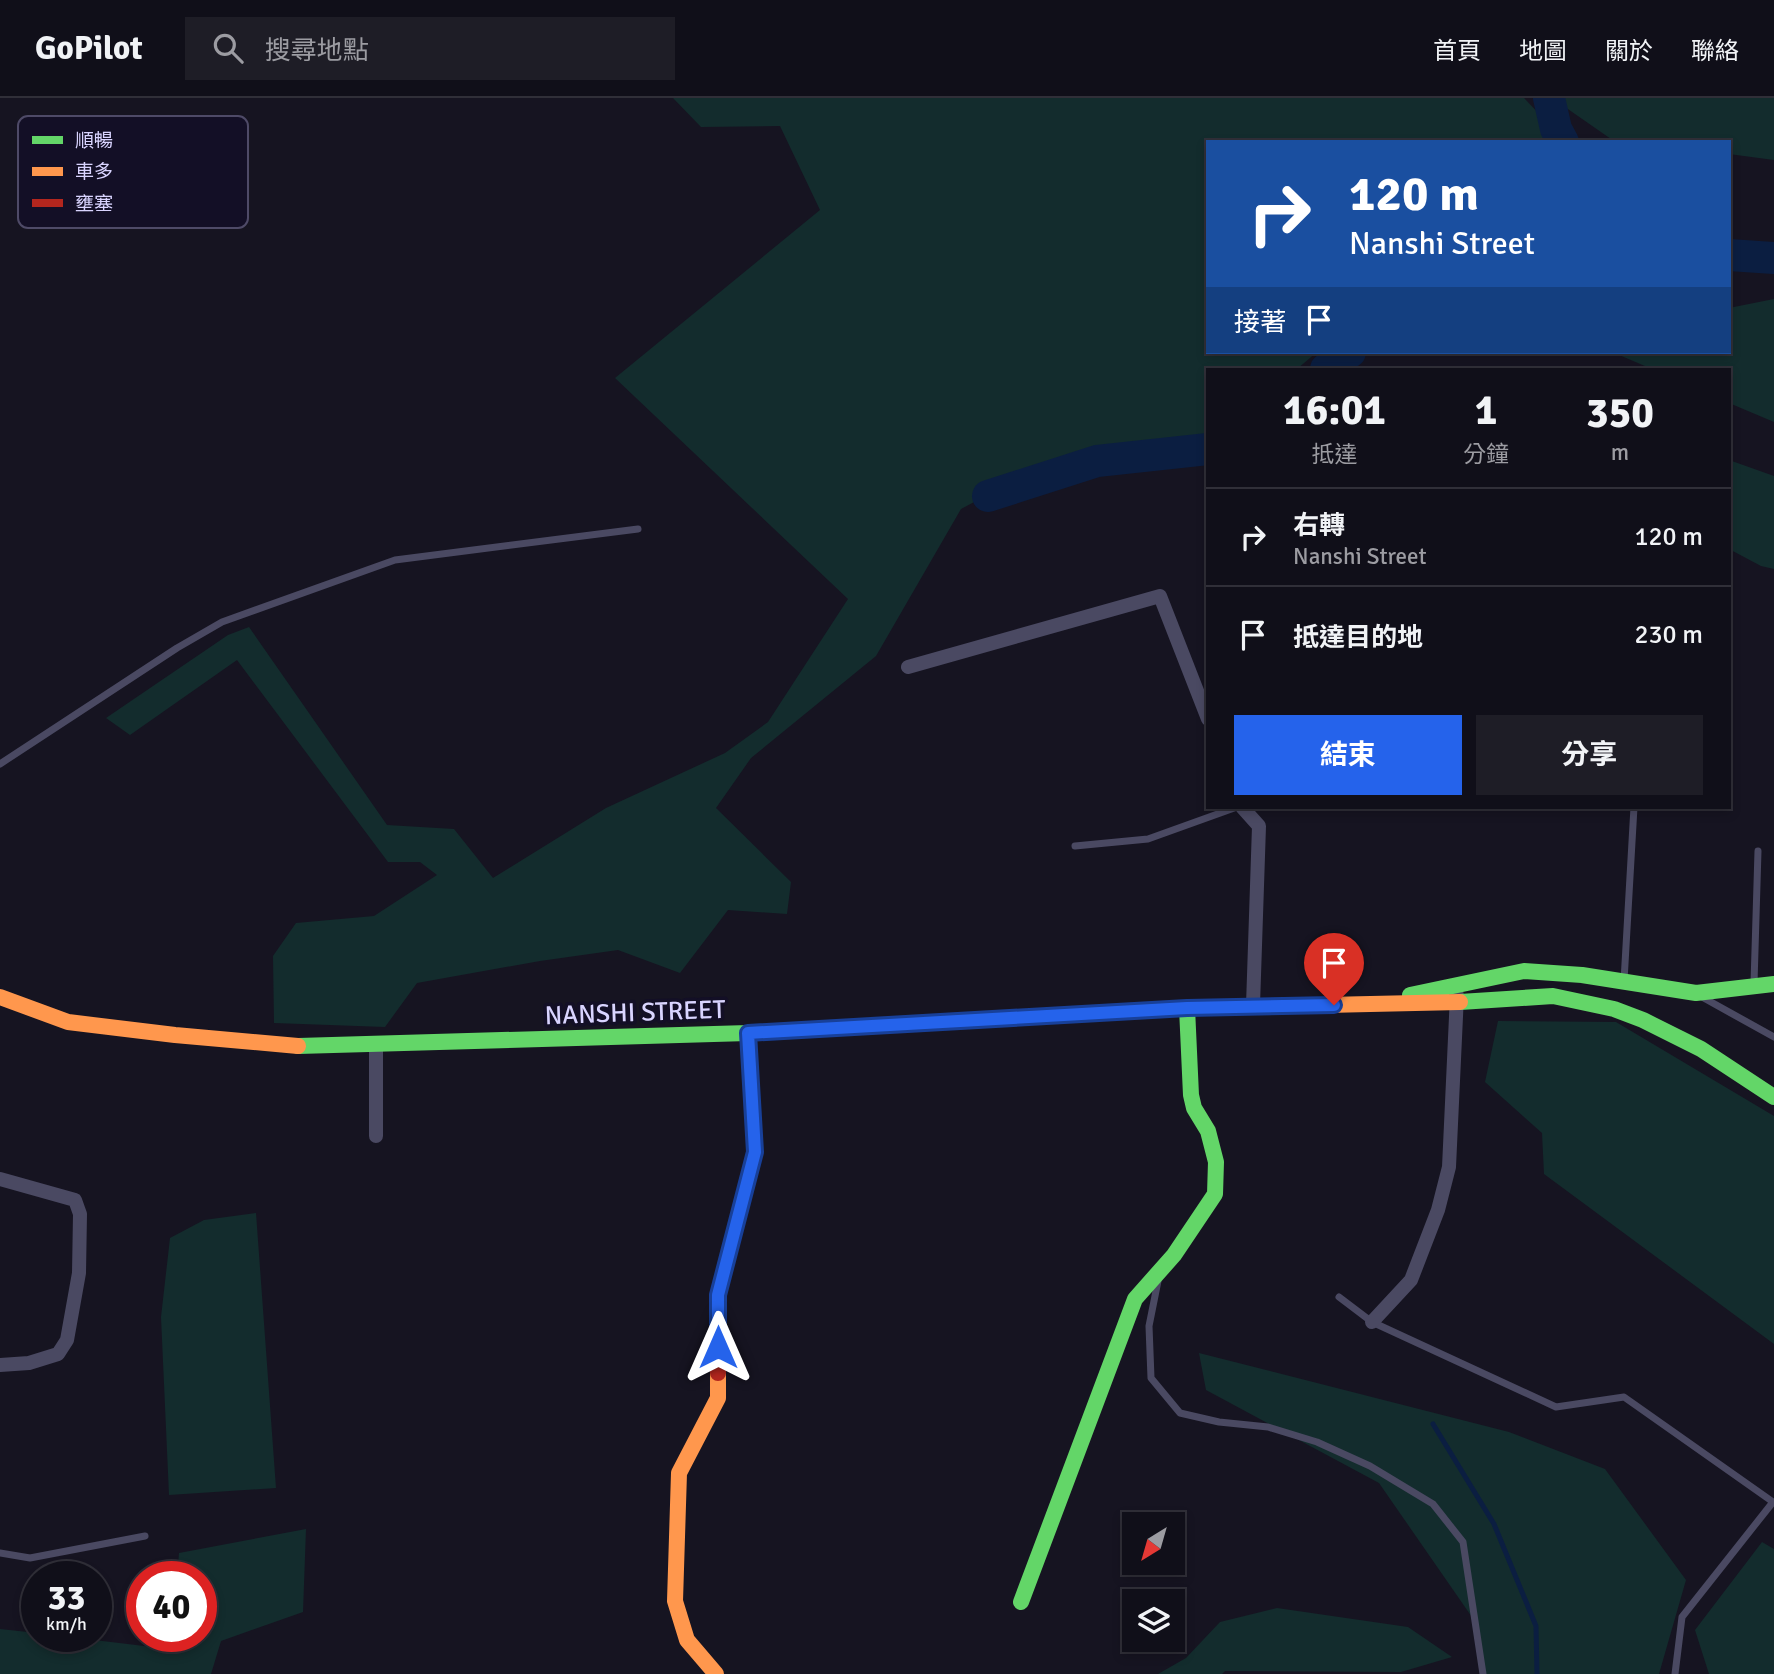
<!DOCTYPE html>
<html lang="zh-TW">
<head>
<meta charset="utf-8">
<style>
	body { margin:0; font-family:Signika,"Noto Sans TC",sans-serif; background:#1e1d26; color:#f1f3f6; height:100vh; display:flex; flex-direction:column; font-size:26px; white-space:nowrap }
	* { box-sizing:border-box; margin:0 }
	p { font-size:23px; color:#9c9ca2 }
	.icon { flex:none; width:38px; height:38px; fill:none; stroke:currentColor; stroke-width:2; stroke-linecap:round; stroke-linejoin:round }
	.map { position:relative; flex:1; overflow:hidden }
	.panel { position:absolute; left:1206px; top:270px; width:525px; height:441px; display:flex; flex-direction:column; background:#100f19; border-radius:0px; box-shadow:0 4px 10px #0003,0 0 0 2px #302f38 }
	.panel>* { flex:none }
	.hud { position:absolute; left:1206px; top:42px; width:525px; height:214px; border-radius:0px; box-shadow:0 4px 10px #0003,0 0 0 2px #302f38; background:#1a4fa0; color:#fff; overflow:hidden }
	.needle { width:46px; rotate:217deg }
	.buttons { position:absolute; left:1122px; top:1414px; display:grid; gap:14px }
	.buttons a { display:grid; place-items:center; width:63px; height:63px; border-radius:0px; background:#100f19; box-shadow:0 4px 10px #0003,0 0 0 2px #302f38; font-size:35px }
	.speed { position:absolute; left:21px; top:1463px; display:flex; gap:14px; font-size:35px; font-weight:700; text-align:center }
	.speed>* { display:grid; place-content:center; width:91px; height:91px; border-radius:50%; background:#100f19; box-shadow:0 4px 10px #0003,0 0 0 2px #302f38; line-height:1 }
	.speed small { font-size:18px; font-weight:400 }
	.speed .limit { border:10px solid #d22; background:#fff; color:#111 }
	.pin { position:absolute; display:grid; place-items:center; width:60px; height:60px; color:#fff; margin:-72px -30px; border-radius:50% 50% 50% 0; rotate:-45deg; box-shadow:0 0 7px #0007 }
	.pin .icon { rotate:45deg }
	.me { position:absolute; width:77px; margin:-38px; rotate:0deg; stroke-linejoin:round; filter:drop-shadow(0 0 5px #0008) }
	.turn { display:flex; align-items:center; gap:24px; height:147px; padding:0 28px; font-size:32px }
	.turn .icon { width:91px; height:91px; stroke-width:2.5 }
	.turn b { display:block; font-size:49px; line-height:60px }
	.then { display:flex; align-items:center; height:66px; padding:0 28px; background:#0003; gap:14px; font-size:26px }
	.eta { display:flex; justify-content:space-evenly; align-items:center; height:119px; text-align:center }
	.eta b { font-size:42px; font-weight:700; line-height:49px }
	.button { display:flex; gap:14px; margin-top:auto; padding:14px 28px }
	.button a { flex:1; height:80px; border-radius:0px; background:#2563eb; color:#fff; font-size:28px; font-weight:700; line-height:80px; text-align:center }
	.button a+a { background:#1e1d26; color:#f1f3f6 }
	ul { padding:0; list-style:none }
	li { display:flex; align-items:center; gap:21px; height:98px; padding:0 28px; border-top:2px solid #302f38 }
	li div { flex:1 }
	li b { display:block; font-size:26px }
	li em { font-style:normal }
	header { display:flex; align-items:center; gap:42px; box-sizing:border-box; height:98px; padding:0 35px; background:#100f19; border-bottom:2px solid #302f38 }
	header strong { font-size:33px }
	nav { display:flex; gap:38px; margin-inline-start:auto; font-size:24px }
	.search { width:490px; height:63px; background:#1e1d26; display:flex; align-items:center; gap:18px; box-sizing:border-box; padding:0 24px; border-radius:0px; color:#9c9ca2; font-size:26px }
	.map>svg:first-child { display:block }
</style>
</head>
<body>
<header>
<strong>GoPilot</strong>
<div class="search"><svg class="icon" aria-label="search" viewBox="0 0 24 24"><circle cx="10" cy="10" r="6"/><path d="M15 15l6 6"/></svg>搜尋地點</div>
<nav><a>首頁</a><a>地圖</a><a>關於</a><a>聯絡</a></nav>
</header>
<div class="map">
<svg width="1774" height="1576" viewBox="0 0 1774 1576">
	<rect width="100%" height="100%" fill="#161421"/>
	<path fill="#132c2d" d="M673 0H1524L1566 44H1208V254H1317L1297 271H1208L1207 341 1045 366 961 411 876 558 751 660 716 710 791 784 787 816 728 812 680 875 618 852 540 863 417 885 385 929 274 925 273 858 296 825 374 818 437 777 420 764H388L237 562 130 637 106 620 228 537 249 529 387 727 454 731 493 780 606 710 725 655 768 624 848 501 615 280 820 112 780 28 701 29Z
		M1552 0H1774V62L1729 56V44H1630L1611 41Z
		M1774 201V324L1729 305V271H1652L1612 254H1605H1729V210Z
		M1729 362 1774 378V471L1761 468 1729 451Z
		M1498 923 1616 924 1774 1018V1246L1544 1076 1542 1035 1485 984Z
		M256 1115 276 1390 169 1397 161 1219 170 1140 204 1122Z
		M1199 1255 1509 1334 1605 1371 1686 1482 1659 1576H1486L1474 1522 1379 1385 1206 1292Z
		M306 1431 303 1514 221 1543 211 1576H0V1531L37 1535V1538H61L169 1551 171 1538H201V1479H177L179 1455Z
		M1762 1444 1774 1451V1576H1709L1695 1532Z
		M1277 1510 1408 1529 1452 1559 1401 1574 1225 1573 1222 1576H1158L1186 1560 1220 1524Z"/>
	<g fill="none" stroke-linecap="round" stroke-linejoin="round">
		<path stroke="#0b1e41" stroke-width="5" d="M1433 1326 1494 1426 1536 1528 1537 1576"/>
		<path stroke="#0b1e41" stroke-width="32" d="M1549 0 1556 31 1563 44
			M1729 157 1774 160
			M1326 271 1350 254
			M988 398 1097 363 1208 351"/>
		<path stroke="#4a4962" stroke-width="7" d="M0 666 177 550 222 524 395 462 638 431
			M1075 748 1148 741 1237 709
			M1624 883 1634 709
			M1754 885 1758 753
			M1702 899 1774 939
			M1158 1183 1149 1228 1151 1280 1180 1315 1219 1324 1268 1329 1317 1344 1370 1368 1433 1406 1463 1444 1483 1576
			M1339 1199 1372 1224 1556 1309 1624 1299 1773 1404 1682 1519 1675 1576
			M0 1455 30 1460 145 1438"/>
		<path stroke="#4a4962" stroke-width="14" d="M908 569 1160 498 1208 621
			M1242 709 1259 728 1253 907
			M375 945H376V1038
			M0 1081 75 1102 80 1116 79 1175 67 1242 58 1256 29 1265 0 1267
			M1372 1224 1411 1182 1438 1112 1449 1069 1457 897"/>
		<path stroke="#63d668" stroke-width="16" d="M1410 897 1524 873 1582 877 1696 895 1774 886
			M1460 904 1553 898 1614 911 1643 922 1701 951 1774 999
			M298 948 748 935 1188 910
			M1021 1504 1135 1201 1174 1157 1215 1096 1216 1064 1208 1033 1194 1010 1191 997 1187 910"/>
		<path stroke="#ff974d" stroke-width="16" d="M0 899 68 924 175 937 298 948
			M1188 910 1460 904
			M716 1576 687 1542 675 1503 679 1375 718 1300V1275"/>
		<path stroke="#b3261e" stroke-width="16" d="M718 1275V1197L755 1054 748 935"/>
	</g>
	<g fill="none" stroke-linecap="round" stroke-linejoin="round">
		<defs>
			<path id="route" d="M718 1249V1197L755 1054 748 935 1187 910 1334 907"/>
		</defs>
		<use href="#route" stroke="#184099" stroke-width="18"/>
		<use href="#route" stroke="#2563eb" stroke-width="12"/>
	</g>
	<g text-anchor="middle" stroke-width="7" stroke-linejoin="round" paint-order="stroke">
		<g font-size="26" fill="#d9d4ff" stroke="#130f26">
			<text transform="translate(635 914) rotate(-2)" y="9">NANSHI STREET</text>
		</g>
	</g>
	<rect x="18" y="18" width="230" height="112" rx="10" fill="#130f26" stroke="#4e4a67" stroke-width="2"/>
	<rect x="32" y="38" width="31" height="8" fill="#63d668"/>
	<rect x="32" y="69" width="31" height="9" fill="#ff974d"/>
	<rect x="32" y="101" width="31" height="8" fill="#b3261e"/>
	<g font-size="19" fill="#d9d4ff">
		<text x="75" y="49">順暢</text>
		<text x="75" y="80">車多</text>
		<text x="75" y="112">壅塞</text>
	</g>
</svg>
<div class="buttons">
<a><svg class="needle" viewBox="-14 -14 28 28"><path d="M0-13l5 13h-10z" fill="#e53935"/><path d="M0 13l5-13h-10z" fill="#9c9ca2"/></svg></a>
<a><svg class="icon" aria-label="layers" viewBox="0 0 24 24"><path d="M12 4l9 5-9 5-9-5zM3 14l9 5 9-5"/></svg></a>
</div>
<div class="speed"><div>33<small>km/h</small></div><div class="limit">40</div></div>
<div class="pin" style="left:1334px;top:907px;background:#d93025"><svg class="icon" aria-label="arrive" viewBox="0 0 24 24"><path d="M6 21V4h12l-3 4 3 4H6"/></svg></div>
<svg class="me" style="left:718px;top:1249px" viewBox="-20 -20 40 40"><path d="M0-17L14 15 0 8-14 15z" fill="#2563eb" stroke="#fff" stroke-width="4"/></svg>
<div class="hud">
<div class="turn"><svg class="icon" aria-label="right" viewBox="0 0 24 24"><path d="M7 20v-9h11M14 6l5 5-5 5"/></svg><div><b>120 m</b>Nanshi Street</div></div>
<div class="then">接著<svg class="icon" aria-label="arrive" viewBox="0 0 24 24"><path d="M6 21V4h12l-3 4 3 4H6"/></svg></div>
</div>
<section class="panel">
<div class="eta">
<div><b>16:01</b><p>抵達</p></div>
<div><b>1</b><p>分鐘</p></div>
<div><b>350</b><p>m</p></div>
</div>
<ul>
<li><svg class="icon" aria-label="right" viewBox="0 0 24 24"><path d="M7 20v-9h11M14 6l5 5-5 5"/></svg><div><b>右轉</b><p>Nanshi Street</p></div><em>120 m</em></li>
<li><svg class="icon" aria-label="arrive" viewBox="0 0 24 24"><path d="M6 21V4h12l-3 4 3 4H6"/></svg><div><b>抵達目的地</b></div><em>230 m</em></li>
</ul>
<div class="button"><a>結束</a><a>分享</a></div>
</section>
</div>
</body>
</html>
